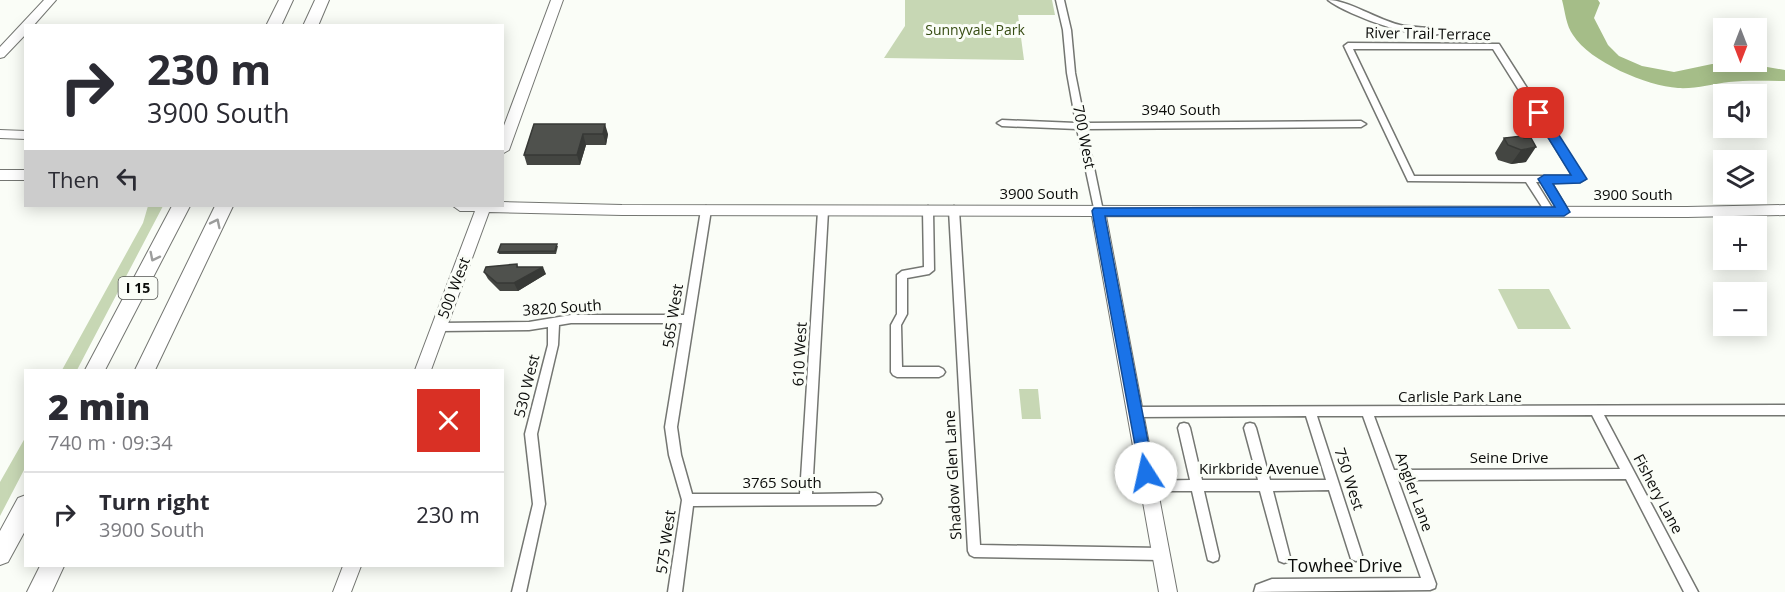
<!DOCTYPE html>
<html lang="en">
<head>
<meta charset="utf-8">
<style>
	body { margin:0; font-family:"Open Sans",sans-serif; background:#f7f7f7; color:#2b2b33; height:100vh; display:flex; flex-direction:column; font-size:22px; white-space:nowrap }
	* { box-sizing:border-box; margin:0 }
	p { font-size:20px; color:#7c7c81 }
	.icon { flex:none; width:33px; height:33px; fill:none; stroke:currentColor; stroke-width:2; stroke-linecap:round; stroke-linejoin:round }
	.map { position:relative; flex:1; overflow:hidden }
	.drawer { position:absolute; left:24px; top:369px; width:480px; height:198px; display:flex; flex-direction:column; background:#fff; border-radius:0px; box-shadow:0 3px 15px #0003 }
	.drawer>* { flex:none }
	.top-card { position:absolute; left:24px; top:24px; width:480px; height:183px; border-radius:0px; box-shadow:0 3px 15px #0003; background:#fff; color:#2b2b33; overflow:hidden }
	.needle { width:39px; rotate:180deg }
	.tools { position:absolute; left:1713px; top:18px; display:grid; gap:12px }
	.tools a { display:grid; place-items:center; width:54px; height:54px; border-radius:0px; background:#fff; box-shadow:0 3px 15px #0003; font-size:30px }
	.pin { position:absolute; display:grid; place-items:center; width:51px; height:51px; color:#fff; margin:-26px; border-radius:12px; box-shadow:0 3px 9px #0006 }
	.me { position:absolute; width:66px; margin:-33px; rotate:350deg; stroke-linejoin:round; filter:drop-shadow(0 0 4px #0008) }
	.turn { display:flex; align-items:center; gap:21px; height:126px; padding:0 24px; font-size:27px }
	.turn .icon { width:78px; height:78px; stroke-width:2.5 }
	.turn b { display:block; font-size:42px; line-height:51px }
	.then { display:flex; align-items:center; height:57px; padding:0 24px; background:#0003; gap:12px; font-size:22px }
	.round { display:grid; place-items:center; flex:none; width:63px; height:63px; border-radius:0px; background:#f7f7f7 }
	.overview { display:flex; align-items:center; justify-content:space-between; height:102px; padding:0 24px }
	h1 { font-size:36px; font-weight:800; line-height:45px }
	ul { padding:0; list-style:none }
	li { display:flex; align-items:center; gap:18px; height:84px; padding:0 24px; border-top:2px solid #e1e1e2 }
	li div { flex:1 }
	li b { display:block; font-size:22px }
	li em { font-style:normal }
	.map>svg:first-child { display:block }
</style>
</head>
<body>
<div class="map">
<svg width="1785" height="592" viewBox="0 0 1785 592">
	<rect width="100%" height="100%" fill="#fafdf7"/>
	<path fill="#c7d7b4" d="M905 0H1052L1055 15H1018L1024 60 884 58 905 26Z
		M148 206H163L77 370H62L143 223Z
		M1498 289H1549L1571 329H1518Z
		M1019 389H1038L1041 419H1022Z
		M25 438V468L0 516V482Z"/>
	<path fill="#a5bd88" d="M1562 0H1598L1600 3 1594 18 1608 45 1619 56 1642 66 1674 72 1712 64H1750L1785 70V81C1767 81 1747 80 1729 82 1712 84 1696 89 1678 88 1647 86 1590 62 1573 35 1566 26 1565 11 1562 0Z"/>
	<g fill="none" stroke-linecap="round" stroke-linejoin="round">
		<defs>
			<path id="street" d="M1056 0H1064L1071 30 1075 73 1085 123 1361 121 1366 124 1361 127 1086 129 1103 211 1101 213H1095L1077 129 1002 126 997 123 1002 120 1076 123 1067 73 1063 30Z
				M1328 0C1348 0 1378 20 1400 25 1412 28 1440 27 1447 31 1426 45 1347 15 1328 0Z
				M1348 43 1499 44 1585 179 1580 182H1551L1569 212 1567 214H1561L1541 182H1536L1554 211 1552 213H1546L1526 182 1408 181 1344 46ZM1353 49H1493L1573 176H1414Z
				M706 206 711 210 677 427 681 455 692 494H800L818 211 823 207 828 211 812 494 876 493 880 495 882 499 880 503 876 505 693 506 682 592H668L682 500 669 455 665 427 682 323H571L559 325 558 345 537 434 545 504 526 592H512L533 504 525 434 548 345V327L529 330 439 331 435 330 434 327 435 324 439 323 529 322 571 315H684L701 210Z
				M928 206 933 210 934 270 929 274 907 278V314L901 325 902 367H939L943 369 945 372 943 375 939 377H897L893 375 891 372V325L897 314V275L902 271 924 267 923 210Z
				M954 206 959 210 980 545 1161 548 1166 550 1167 554 1166 558 1161 560 974 557 970 555 968 551 949 210Z
				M1785 405V415H1604L1698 592H1684L1626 479 1398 480 1436 584 1435 588 1430 590 1254 592 1256 585 1272 579 1421 578 1363 416H1317L1362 555 1361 559 1356 561 1351 559 1329 490 1273 491 1290 557 1289 561 1284 563 1279 561 1278 557 1260 491H1204L1219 556 1218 560 1213 562 1208 560 1207 556 1192 491H1149L1145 490 1143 486 1145 482 1149 481 1190 480 1178 428 1180 424 1184 423 1188 424 1190 428 1202 480H1258L1244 428 1246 424 1250 423 1254 424 1256 428 1270 480H1326L1306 416 1135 417 1131 415 1129 412 1131 409 1135 407ZM1592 415 1620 469 1394 470 1374 416Z"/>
			<path id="secondary" d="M44 0H56L33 26H26V34L4 57 0 58V47Z
				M551 0H563L509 150 502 154V131Z
				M0 130 26 131V139L0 138Z
				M0 170H26V180H0Z
				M502 202 622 205 1687 207 1785 205V215L1687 217 1106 216 1177 592H1159L1092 216 622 215 489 212 431 370H415L475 211H460L453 206H502Z
				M343 566H361L351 592H333Z"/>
			<path id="highway" d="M279 0H293L281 26H266Z
				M315 0H329L318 26H303Z
				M172 206H190L105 370H85Z
				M215 206H233L155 370H135Z
				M26 495V529L8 562 0 565V531L18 498Z
				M40 566H64L52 592H27Z"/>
		</defs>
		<use href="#street" stroke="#747672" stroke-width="3"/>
		<use href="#secondary" stroke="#747672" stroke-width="2"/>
		<use href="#highway" stroke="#747672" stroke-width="2"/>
		<use href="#street" fill="#fff" fill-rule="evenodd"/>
		<use href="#secondary" fill="#fff" fill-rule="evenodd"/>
		<use href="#highway" fill="#fff" fill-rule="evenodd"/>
	</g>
	<path fill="#444642" d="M534 124 608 134 606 145H586L580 165H527L524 155Z
		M1522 136 1526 162 1511 164 1498 160 1495 153 1504 138Z
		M558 246 556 254H499L498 252Z
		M517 264 518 267 546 274 518 291H500L488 279 484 272Z"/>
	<path fill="#373936" d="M605 124 608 134 606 145 603 134Z
		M583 134 586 145 580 165 577 155Z
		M1536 147 1526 162 1511 164 1521 150Z
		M543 267 546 274 518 291 514 283Z"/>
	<path fill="#4f514d" stroke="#373936" stroke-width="1.5" d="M534 124H605L603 134H583L577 155H524Z
		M1522 136 1524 138H1531L1536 147 1521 150 1508 145 1504 138Z
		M501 244H557L555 251 498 252Z
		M517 264V267H543L514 283H497L484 272 486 267Z"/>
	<defs><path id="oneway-chevron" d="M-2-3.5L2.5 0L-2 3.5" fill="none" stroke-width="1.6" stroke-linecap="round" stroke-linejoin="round" transform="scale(1.5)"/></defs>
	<g stroke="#9d9e9d">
		<use href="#oneway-chevron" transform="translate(216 223) rotate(-64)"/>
		<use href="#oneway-chevron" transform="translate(154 257) rotate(117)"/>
	</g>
	<path fill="#1a73e8" stroke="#114b97" stroke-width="1.5" d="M1539 109 1543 110 1587 179 1580 183 1553 184 1570 212 1564 216H1105L1154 473 1152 478 1146 480 1141 478 1092 211 1094 208 1555 207 1538 179 1544 175H1571L1533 113Z"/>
	<g text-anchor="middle" stroke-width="6" stroke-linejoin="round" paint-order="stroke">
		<g font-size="14" fill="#364b12" stroke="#fafdf7">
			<text x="975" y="35">Sunnyvale Park</text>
		</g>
		<rect fill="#fafdf7" stroke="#535451" stroke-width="1.5" x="118.5" y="277" width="39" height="22" rx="4.5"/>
		<g font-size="14" font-weight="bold" fill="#0b0c0a">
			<text x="138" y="293">I 15</text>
		</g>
		<g font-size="15" fill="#0b0c0a" stroke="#fafdf7">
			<text transform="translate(1428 34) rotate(1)" y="5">River Trail Terrace</text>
			<text x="1181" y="115">3940 South</text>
			<text transform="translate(1084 137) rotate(79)" y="5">700 West</text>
			<text x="1039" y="199">3900 South</text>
			<text x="1633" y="200">3900 South</text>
			<text transform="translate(454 288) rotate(-69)" y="5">500 West</text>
			<text transform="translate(562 308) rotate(-4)" y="5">3820 South</text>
			<text transform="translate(673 316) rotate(-81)" y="5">565 West</text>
			<text transform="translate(800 354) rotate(-87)" y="5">610 West</text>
			<text transform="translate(527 386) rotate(-76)" y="5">530 West</text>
			<text x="1460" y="402">Carlisle Park Lane</text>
			<text x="1509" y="463">Seine Drive</text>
			<text x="1259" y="474">Kirkbride Avenue</text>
			<text transform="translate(953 475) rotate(-93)" y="5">Shadow Glen Lane</text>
			<text transform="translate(1349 479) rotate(72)" y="5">750 West</text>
			<text x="782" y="488">3765 South</text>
			<text transform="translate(1414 492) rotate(70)" y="5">Angler Lane</text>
			<text transform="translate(1658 494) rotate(62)" y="5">Fishery Lane</text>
			<text transform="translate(666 542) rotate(-82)" y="5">575 West</text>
		</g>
		<g font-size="18" fill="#0b0c0a" stroke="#fafdf7">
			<text x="1345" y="572">Towhee Drive</text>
		</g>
	</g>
</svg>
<div class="tools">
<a><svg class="needle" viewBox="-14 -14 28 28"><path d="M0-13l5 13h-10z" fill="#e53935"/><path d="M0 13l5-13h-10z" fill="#7c7c81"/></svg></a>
<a><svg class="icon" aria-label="sound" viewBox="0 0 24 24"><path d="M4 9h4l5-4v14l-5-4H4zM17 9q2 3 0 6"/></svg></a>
<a><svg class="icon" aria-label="layers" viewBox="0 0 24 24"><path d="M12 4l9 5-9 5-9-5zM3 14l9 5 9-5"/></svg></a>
<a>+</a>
<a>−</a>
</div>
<div class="pin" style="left:1539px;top:113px;background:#d93025"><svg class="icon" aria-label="arrive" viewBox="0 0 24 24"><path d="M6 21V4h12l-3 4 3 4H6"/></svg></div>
<svg class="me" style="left:1146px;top:473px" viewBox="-20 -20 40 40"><circle r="19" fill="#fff"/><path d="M0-13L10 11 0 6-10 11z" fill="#1a73e8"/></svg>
<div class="top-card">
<div class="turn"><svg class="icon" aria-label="right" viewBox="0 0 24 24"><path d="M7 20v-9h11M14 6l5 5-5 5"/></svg><div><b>230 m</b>3900 South</div></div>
<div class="then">Then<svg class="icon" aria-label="left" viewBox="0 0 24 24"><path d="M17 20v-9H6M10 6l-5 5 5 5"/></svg></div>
</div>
<section class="drawer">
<div class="overview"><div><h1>2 min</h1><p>740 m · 09:34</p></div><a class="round" style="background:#d93025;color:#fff"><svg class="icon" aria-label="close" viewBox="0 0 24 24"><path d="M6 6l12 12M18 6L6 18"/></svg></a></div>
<ul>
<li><svg class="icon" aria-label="right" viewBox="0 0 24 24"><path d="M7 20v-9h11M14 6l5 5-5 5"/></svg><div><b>Turn right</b><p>3900 South</p></div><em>230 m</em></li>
</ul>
</section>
</div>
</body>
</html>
